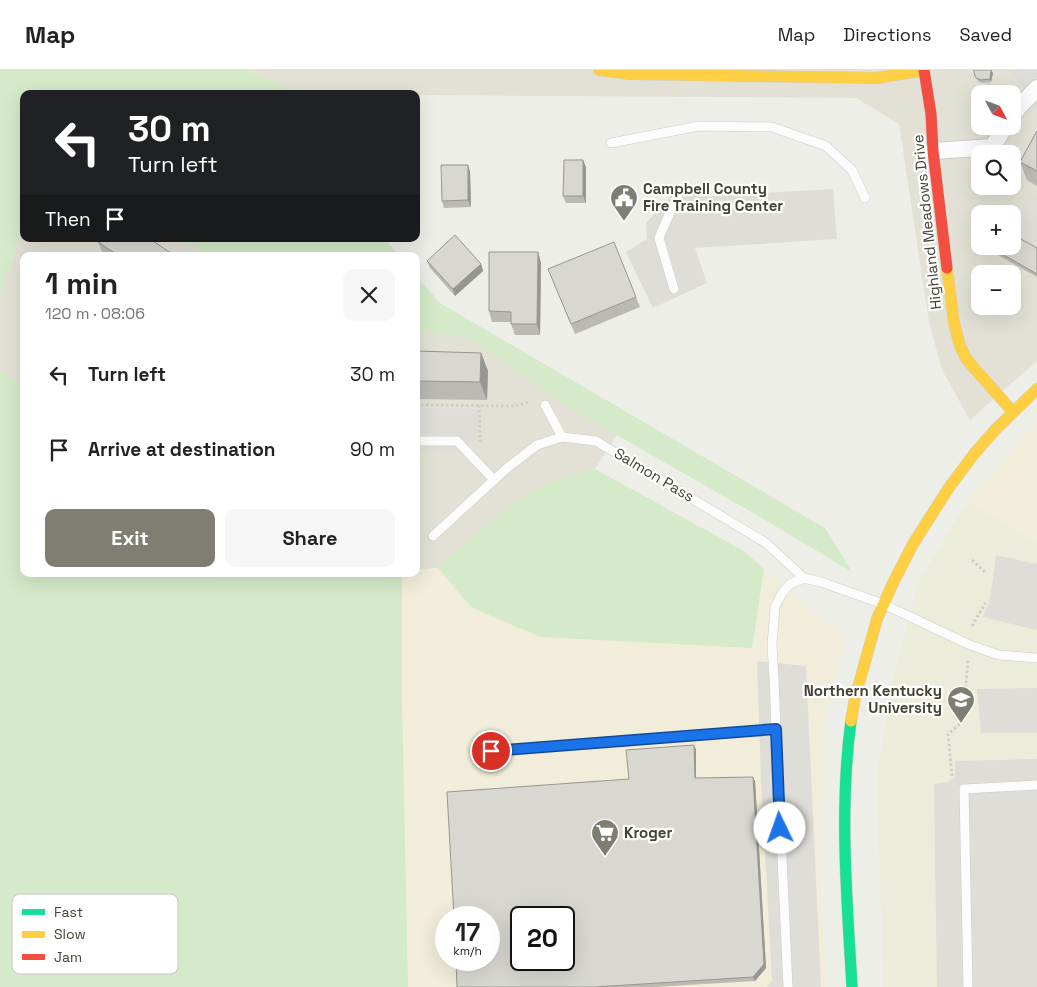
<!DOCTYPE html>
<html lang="en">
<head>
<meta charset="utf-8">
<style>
	body { margin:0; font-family:"Space Grotesk",sans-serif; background:#f6f6f6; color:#222; height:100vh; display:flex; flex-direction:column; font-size:19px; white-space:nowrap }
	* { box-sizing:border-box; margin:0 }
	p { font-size:16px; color:#767676 }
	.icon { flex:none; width:28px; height:28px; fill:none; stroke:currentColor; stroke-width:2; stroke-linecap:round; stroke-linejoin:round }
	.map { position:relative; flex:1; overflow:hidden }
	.drawer { position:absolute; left:20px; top:182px; width:400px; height:325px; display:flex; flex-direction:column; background:#fff; border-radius:10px; box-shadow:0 5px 20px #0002 }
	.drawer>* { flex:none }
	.hud { position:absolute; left:20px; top:20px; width:400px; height:152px; border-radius:10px; box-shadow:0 5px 20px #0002; background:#202124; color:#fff; overflow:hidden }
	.needle { width:32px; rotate:131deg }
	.tools { position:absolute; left:971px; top:15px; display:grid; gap:10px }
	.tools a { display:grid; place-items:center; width:50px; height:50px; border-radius:10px; background:#fff; box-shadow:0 5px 20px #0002; font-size:25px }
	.speed { position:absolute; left:435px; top:836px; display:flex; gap:10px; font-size:25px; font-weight:700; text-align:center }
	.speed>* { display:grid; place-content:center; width:65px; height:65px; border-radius:50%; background:#fff; box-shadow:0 5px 20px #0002; line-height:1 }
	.speed small { font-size:12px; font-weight:400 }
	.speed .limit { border:2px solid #111; border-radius:8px; background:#fff; color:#111 }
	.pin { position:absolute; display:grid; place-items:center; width:42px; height:42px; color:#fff; margin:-21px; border:2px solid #fff; border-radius:50%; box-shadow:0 1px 5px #0007 }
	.me { position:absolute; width:55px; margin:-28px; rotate:357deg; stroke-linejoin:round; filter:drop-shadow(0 0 4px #0008) }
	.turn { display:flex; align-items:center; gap:18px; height:105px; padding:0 25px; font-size:22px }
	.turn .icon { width:65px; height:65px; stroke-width:2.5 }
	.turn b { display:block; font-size:35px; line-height:42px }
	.then { display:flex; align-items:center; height:48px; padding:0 25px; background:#0003; gap:10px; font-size:19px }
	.round { display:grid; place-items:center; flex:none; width:52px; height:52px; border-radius:10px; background:#f6f6f6 }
	.overview { display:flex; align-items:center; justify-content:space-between; height:85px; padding:0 25px }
	h1 { font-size:30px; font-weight:700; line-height:38px }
	.action { display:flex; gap:10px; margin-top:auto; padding:10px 25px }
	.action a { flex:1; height:58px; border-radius:10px; background:#807e73; color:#fff; font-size:20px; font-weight:700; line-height:58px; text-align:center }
	.action a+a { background:#f6f6f6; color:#222 }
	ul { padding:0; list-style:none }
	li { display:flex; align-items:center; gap:15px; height:75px; padding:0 25px }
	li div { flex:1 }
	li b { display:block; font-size:19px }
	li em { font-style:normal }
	header { display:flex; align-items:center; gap:30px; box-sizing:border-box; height:70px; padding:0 25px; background:#fff; border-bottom:1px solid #e0e0e0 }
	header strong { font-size:24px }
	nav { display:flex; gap:28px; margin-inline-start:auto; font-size:18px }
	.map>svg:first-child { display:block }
</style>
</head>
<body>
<header>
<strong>Map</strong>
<nav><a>Map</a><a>Directions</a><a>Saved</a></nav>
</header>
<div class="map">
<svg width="1037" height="917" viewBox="0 0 1037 917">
	<rect width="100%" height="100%" fill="#eeeee8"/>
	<path fill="#e3e1d5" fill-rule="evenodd" d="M248 0H1037V291L970 350 942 300 929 252 899 54 856 28 416 25V24H303ZM980 24H1012V56H980ZM980 84H1012V116H980ZM980 144H1012V176H980ZM980 204H1012V236H980Z
		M24 162V169H177L214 186H24V316L0 301V227L21 163Z
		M416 260 468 267 573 340 617 365 595 399 551 412 464 474 438 498 416 500Z"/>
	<path fill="#f1edda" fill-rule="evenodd" d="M1037 351V473L967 431Z
		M438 498 471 537 753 578 764 499 809 539 845 564 823 655 822 841 826 917H408L402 633V504H416V500ZM446 848H489V890H446ZM521 848H564V890H521Z"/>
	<path fill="#ececda" d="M967 431 1037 473V917H883L877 702 893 605 903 573 918 513Z"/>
	<path fill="#d4eac8" d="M0 0H248L303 24H24V162L21 163 0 227Z
		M177 169H385L400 186H214Z
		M416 206 440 233 825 458 852 502 760 447 573 340 468 267 416 260Z
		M0 301 24 316V504H402V633L408 917H0Z
		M595 399 744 481 764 499 752 578 540 567 471 537 438 498 464 474 517 431 551 412Z"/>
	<path fill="#deddd8" d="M1010 0H1037V38L1035 39Z
		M681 115 711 126 833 119 837 169 695 178 707 213 653 238 626 182 647 169 646 153Z
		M1031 122 1037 126V181L1013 167V155Z
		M416 338 478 339 477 370 453 382 416 381Z
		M996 485 1037 494V560L983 547 990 530Z
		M757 591 806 596 821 917H767L772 911 761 710Z
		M1037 618V663H981L977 619Z
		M1037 689V917H937L934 714 949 712 955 707V691Z"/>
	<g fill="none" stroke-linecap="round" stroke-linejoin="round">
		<defs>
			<path id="lane" d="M611 73 699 56 772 57 826 76 852 100 865 128
				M674 219 659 168 678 124
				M545 335 562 367
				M416 371H457L494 410
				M433 466 506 399 537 375 562 367 596 371 766 473 804 508 821 512 883 534 970 575 999 585 1037 588
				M491 681 776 659
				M788 917 776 659 774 608 772 575 775 537 782 523 790 514 804 508
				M968 917 964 719 1037 715"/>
			<path id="street" d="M1012 46 1019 37 1037 18
				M933 81 992 77 1006 56"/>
			<path id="fast" d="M851 651C839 739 847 829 852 917"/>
			<path id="slow" d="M599 0 630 4 877 8 924 0
				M947 198 954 253 960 276 967 290 1013 342
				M851 651 855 628 877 549 893 513 913 474 948 419 974 384 996 359 1037 319"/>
			<path id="jam" d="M924 0 931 44 933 81 947 198"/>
		</defs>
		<use href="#lane" stroke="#ccccc5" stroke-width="10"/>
		<use href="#street" stroke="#ccccc5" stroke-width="18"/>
		<use href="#fast" stroke="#cfcec1" stroke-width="12"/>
		<use href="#slow" stroke="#cfcec1" stroke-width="12"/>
		<use href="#jam" stroke="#cfcec1" stroke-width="12"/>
		<path stroke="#d0cec9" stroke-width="3" stroke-dasharray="2.5 2.5" stroke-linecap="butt" d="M988 13 992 20 998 24
			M416 335 515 336 530 332
			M479 335 480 370 483 373
			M972 490 986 503
			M972 556 987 530
			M952 706 948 664 963 651 968 589"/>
		<use href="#lane" stroke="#fcfcfc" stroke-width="9"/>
		<use href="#street" stroke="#fcfcfc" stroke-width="16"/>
		<use href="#fast" stroke="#16e098" stroke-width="11"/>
		<use href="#slow" stroke="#ffcf43" stroke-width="11"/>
		<use href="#jam" stroke="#f24e42" stroke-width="11"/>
	</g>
	<path fill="#bab9b3" d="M974 3H993L991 12 982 13 978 11Z
		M1037 61V116L1027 110 1020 92Z
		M468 95 470 102 471 137 444 138 442 131Z
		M586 97V133H566L563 126Z
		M98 172 175 186H104Z
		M1037 178V207L996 184 995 180Z
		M538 182 541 193 540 265H515L511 254V252H492L489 241Z
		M427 191 481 194 483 201 455 226 430 198Z
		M548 199 636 227 640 237 575 264Z
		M416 281 481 283 488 301 487 330 416 329Z
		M696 679V708L755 711 766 898 755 911 654 917H457Z"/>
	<path fill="#979692" d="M991 0 993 3 991 12 990 9Z
		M583 90 586 97V133L583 126Z
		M468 95 470 102 471 137 468 130Z
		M538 182 541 193 540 265 537 254Z
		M481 194 483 201 455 226 453 219Z
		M481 283 488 301 487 330 480 312Z
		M694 675 696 679V712L695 708Z
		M753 707 755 711 766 898 755 911 753 907Z"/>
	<path fill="#d8d7d0" stroke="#979692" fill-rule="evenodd" d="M974 0H991L990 9 981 10 976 8 974 3Z
		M1037 61V101L1020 92Z
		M564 90H583V126H563Z
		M441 95H468V130L442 131Z
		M1012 164 1037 178V204L995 180 997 176H1012Z
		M455 165 481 194 453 219 427 191Z
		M100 169H150L175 186H119L98 172Z
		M614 172 636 227 571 254 548 199Z
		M489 182H538L537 254H511V242L489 241Z
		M416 281 481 283 480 312 416 311Z
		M694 675 695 708 753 707 764 894 753 907 595 917H457L456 890H489V848H454L447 722 629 709 626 680ZM521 848H564V890H521Z"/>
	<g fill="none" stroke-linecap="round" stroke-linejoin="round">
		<defs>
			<path id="route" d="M491 681 776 659 780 758"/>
		</defs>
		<use href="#route" stroke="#114b97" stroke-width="12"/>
		<use href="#route" stroke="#1a73e8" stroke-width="9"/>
	</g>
	<defs>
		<symbol id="civic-pin" viewBox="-11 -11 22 30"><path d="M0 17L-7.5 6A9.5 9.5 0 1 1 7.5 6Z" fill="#807e73" stroke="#fff"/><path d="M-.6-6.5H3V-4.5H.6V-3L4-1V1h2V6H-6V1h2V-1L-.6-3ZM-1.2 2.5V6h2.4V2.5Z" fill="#fff"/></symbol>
		<symbol id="university-pin" viewBox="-11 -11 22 30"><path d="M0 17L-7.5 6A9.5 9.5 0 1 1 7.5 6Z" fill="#807e73" stroke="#fff"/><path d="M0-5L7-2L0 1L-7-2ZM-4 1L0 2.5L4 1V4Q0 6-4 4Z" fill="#fff"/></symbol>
		<symbol id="supermarket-pin" viewBox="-11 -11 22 30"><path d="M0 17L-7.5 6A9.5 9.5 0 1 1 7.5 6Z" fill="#807e73" stroke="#fff"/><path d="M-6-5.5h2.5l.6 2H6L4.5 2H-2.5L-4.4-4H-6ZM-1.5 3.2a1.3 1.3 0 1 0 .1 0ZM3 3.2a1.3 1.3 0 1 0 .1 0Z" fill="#fff"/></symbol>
	</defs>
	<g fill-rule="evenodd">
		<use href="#civic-pin" x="608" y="112" width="32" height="43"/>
		<use href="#university-pin" x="945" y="614" width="32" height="43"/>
		<use href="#supermarket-pin" x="589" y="747" width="32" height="43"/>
	</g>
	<g text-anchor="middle" stroke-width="4.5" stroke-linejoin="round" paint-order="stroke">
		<g font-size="15" font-weight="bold" fill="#444234" stroke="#fff" text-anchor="start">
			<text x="643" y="124">Campbell County<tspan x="643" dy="17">Fire Training Center</tspan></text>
			<text x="942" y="626" text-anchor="end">Northern Kentucky<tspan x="942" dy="17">University</tspan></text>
			<text x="624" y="768">Kroger</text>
		</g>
		<g font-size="15" fill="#444234" stroke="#fff">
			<text transform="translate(927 152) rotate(-96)" y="5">Highland Meadows Drive</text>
			<text transform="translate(654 405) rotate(31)" y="5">Salmon Pass</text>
		</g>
	</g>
	<rect x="12" y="824" width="166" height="80" rx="8" fill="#fff" stroke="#c7c6c2" stroke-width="1"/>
	<rect x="22" y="839" width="23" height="6" fill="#16e098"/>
	<rect x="22" y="861" width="23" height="7" fill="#ffcf43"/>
	<rect x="22" y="884" width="23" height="6" fill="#f24e42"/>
	<g font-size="14" fill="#444234">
		<text x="54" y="847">Fast</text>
		<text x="54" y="869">Slow</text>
		<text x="54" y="892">Jam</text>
	</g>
</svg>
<div class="tools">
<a><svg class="needle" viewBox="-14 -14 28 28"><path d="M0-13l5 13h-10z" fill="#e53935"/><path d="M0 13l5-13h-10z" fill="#767676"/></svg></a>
<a><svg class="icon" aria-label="search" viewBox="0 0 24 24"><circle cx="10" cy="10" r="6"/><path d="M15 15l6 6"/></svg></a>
<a>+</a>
<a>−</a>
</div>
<div class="speed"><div>17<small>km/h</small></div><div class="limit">20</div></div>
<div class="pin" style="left:491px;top:681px;background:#d93025"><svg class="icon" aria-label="arrive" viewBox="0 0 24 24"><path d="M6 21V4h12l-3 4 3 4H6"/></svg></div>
<svg class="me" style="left:780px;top:758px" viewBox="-20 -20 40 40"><circle r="19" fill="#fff"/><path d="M0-13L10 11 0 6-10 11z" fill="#1a73e8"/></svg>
<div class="hud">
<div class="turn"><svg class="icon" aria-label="left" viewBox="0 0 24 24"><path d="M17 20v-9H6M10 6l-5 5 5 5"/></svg><div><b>30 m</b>Turn left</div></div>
<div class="then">Then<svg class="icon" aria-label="arrive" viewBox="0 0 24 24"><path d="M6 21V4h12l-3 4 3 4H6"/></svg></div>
</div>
<section class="drawer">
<div class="overview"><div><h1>1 min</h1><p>120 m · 08:06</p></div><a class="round"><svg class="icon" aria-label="close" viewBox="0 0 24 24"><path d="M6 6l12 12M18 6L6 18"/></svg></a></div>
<ul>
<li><svg class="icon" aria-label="left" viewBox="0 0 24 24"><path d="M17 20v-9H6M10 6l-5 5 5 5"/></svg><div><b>Turn left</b></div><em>30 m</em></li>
<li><svg class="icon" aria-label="arrive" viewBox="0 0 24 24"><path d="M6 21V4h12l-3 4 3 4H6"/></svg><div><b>Arrive at destination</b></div><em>90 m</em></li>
</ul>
<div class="action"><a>Exit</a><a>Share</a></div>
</section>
</div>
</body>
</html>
